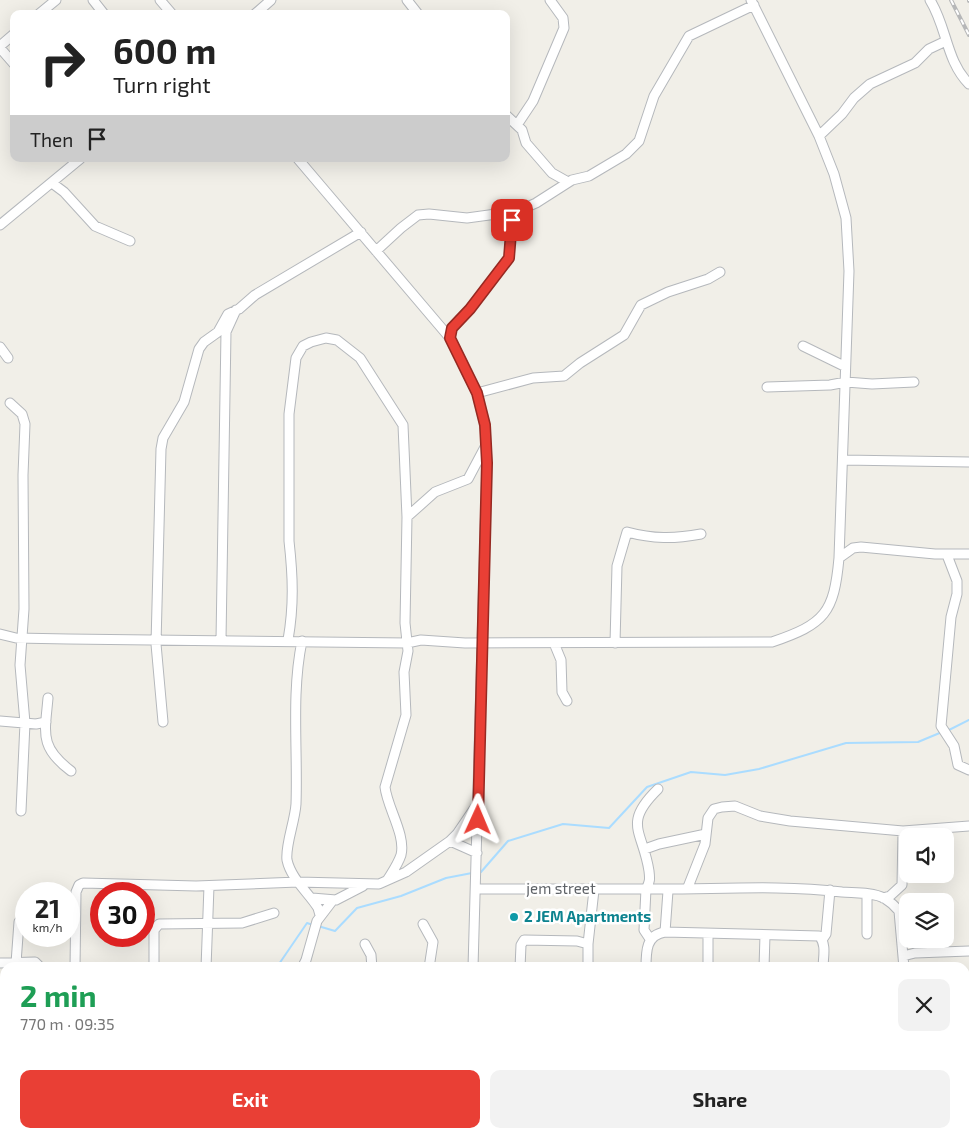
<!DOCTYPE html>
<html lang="en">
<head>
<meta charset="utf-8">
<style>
	body { margin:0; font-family:"Exo 2",sans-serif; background:#f2f2f2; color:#222; height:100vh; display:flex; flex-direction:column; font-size:19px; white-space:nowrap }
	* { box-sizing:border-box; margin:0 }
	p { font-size:16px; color:#767676 }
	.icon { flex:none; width:28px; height:28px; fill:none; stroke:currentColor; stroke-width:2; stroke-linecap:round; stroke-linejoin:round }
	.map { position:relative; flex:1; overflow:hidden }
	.panel { position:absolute; left:0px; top:962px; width:970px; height:176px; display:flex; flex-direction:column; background:#fff; border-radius:15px 15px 0 0; box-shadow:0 5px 20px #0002 }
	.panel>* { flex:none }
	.guide { position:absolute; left:10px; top:10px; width:500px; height:152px; border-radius:10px; box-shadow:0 5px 20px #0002; background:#fff; color:#222; overflow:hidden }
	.controls { position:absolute; left:899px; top:828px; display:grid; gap:10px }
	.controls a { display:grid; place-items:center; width:55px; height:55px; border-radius:10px; background:#fff; box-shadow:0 5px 20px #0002; font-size:25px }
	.speed { position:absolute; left:15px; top:882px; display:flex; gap:10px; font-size:25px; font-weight:700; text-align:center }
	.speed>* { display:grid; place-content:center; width:65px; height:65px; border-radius:50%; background:#fff; box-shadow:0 5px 20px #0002; line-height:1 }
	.speed small { font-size:12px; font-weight:400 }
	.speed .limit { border:8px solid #d22; background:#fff; color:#111 }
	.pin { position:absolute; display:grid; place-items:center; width:42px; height:42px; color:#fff; margin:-21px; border-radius:10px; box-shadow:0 2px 8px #0006 }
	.me { position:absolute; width:55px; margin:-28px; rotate:1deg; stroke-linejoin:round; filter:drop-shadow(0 0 4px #0008) }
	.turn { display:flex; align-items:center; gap:18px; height:105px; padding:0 20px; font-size:22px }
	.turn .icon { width:65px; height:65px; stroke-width:2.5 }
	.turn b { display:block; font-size:35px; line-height:42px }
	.then { display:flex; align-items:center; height:48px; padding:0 20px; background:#0003; gap:10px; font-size:19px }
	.round { display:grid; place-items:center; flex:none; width:52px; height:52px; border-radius:10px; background:#f2f2f2 }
	.overview { display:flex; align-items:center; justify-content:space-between; height:85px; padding:0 20px }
	h1 { font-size:30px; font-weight:700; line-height:38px; color:#1e9e55 }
	.cta { display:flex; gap:10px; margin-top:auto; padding:10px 20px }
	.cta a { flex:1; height:58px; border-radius:10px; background:#e93f35; color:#fff; font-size:20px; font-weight:700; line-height:58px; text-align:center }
	.cta a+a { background:#f2f2f2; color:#222 }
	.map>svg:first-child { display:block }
</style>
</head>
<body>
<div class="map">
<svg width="969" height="1138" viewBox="0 0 969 1138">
	<rect width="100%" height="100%" fill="#f1efe8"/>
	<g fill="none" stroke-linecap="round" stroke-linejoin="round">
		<path stroke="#aadcff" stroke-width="2" d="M947 731 969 720
			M481 872 508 841 563 824 609 828 647 787 691 772 725 775 759 769 846 743 918 742 942 732
			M318 926 335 931 357 908 401 896 446 878 472 873
			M271 968 279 964 307 923 313 925
			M0 1030 5 1034
			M229 1134 254 1138"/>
		<defs>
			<path id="minor" d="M93 0 104 14
				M160 0 172 14
				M407 0 418 14
				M930 0C947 27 946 61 969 84
				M39 14 56 0
				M255 14 271 0
				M0 46 14 34
				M0 48 14 64
				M506 115 522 130 526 143 552 173 568 182
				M517 125 533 101 564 28 563 18 550 0
				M819 136 842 114 854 98 870 84 915 63 929 49 946 41
				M298 159 450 338 477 393 485 425 487 463 473 968
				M52 183 64 192 95 226 130 241
				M0 225 80 159
				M376 251 401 228 418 215 429 214 467 218 518 211
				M450 338 452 328 470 309 509 258 512 222 518 211 536 203 572 180 589 176 626 154 639 141 654 96 689 36 754 5
				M803 346 844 366
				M0 347 8 358
				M767 387 830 385 846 382 872 384 914 382
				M477 393 533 378 564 376 580 363 624 335 641 305 668 292 708 279 720 272
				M10 403 22 414 25 424 23 475 24 609 20 665 25 723 21 811
				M843 460 969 462
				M407 517 435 492 468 479 485 447
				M947 555 957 581V594L951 617 941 726 954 746 958 765 969 770
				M839 558 853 548 861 547 935 554H969
				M0 634 16 638 68 639 407 643 421 640 465 643 772 642C825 624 834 613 839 558L849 271 846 218 834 174 819 136 751 0
				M221 640 226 332 236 310
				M288 640C294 605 293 577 289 541V414L296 358 303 346 311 342 326 338 337 340 360 358 403 425 407 517 405 623 408 651 404 672 406 715 385 787C387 807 406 835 401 855 398 864 393 871 388 879
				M302 641C291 694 298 750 296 804 295 821 285 846 287 860 291 879 309 893 318 908L320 915
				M554 643 561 660 562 692 567 701
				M615 643 617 566 627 532C653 539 674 539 701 534
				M48 698C45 733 39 747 71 771
				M0 721 36 724 46 722
				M163 722 156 644 161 449 163 438 184 402 199 349 204 342 218 332 228 314 239 309 255 295 361 232
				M658 789C622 824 643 831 649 871 650 879 650 882 646 889 711 890 776 884 842 892 855 893 872 892 884 898 889 901 895 906 899 911L904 968
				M450 841 477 853
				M645 849 659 844 706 834
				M688 887 705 844 708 818 714 809 722 807 735 806 760 816 790 821 903 831 969 826
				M476 889H646L644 930 650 939
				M867 894V934
				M312 898 336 900 363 886
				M883 898 890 896 902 885 903 831
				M423 924 433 942 429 968
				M665 932 668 891
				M708 934V968
				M822 940 826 934 830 890
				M365 944 371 955 372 968
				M903 956 915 953 969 951
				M0 963 35 962 41 968
				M16 963 19 922 21 920H26
				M75 968 76 892 79 885 83 883 196 886 298 882 379 884 406 872 450 841 457 834 478 803
				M154 968V930L159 924 242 923 274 913
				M206 968 209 886
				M302 968 306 960 317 921 333 900
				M520 968 521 945 524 940 577 941 588 944
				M588 968V944L594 890
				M646 968C646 951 646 935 665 932L819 936C827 944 823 958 823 968
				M764 968 765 935
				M965 1026H969
				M965 1109H969
				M0 1125V1138
				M597 1134V1138
				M822 1134V1138
				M859 1134V1138
				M469 1137 511 1134
				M43 1138 44 1134
				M215 1138V1134
				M897 1138 898 1134"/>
		</defs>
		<use href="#minor" stroke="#b5b8bc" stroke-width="11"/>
		<use href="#minor" stroke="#fff" stroke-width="9"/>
		<defs>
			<path id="rail" d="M951 0 969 35
				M969 0V1"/>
		</defs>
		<use href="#rail" stroke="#b6b7b8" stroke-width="4"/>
		<use href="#rail" stroke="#fff" stroke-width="2" stroke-dasharray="5.5" stroke-linecap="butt"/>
	</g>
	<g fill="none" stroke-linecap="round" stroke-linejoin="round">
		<defs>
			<path id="route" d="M478 820 487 463 485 425 477 393 450 338 452 328 470 309 509 258 512 220"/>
		</defs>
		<use href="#route" stroke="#972922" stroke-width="12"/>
		<use href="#route" stroke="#e93f35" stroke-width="9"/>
	</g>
	<circle fill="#0f9aa8" stroke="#fff" stroke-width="2" cx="514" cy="917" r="5"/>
	<g text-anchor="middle" stroke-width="5" stroke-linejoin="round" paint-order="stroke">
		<g font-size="15" fill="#5f6368" stroke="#fff">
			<text x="561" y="894">jem street</text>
		</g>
		<g font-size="15" font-weight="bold" fill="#0d838f" stroke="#fff" text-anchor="start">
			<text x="524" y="922">2 JEM Apartments</text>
		</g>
	</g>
</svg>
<div class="controls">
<a><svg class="icon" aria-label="sound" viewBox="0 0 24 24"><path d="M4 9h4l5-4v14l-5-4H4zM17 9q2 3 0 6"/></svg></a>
<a><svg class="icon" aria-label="layers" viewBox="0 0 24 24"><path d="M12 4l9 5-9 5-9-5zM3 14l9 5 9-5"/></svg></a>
</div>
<div class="speed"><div>21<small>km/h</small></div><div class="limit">30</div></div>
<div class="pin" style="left:512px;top:220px;background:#d93025"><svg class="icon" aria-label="arrive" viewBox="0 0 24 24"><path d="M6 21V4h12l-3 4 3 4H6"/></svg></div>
<svg class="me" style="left:478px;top:820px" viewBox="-20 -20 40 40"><path d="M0-17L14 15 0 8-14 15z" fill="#e93f35" stroke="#fff" stroke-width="4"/></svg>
<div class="guide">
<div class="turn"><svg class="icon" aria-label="right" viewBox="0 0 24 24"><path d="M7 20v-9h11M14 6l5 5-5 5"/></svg><div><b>600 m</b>Turn right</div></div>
<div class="then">Then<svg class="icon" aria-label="arrive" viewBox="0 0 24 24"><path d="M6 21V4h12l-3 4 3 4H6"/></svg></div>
</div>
<section class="panel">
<div class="overview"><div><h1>2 min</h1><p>770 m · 09:35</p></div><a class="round"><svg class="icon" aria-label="close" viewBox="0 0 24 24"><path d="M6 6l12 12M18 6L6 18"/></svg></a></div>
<div class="cta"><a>Exit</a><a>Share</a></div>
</section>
</div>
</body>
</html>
